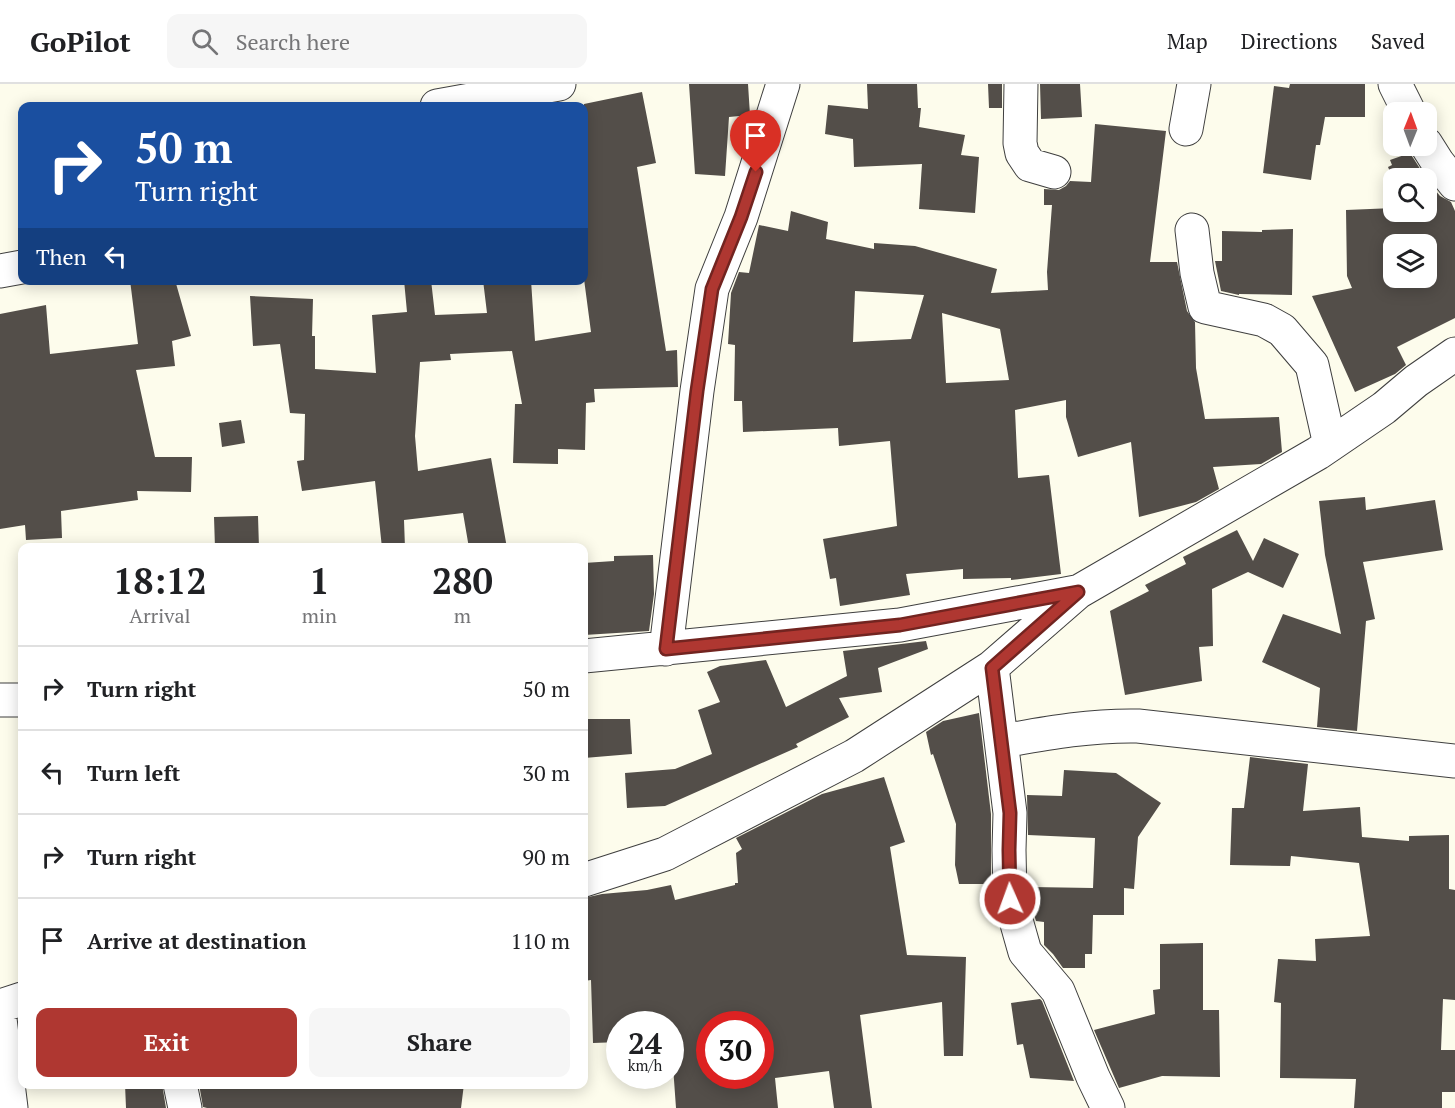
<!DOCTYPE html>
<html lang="en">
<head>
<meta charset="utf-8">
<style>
	body { margin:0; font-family:"PT Serif",serif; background:#f6f6f6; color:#202124; height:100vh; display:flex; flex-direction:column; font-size:22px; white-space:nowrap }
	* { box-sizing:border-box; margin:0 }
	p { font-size:20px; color:#757577 }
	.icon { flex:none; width:33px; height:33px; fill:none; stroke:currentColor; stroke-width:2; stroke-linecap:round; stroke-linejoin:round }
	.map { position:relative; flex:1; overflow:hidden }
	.panel { position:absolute; left:18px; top:459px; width:570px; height:546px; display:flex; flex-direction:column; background:#fff; border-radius:12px; box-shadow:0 3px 15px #0003 }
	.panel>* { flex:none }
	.hud { position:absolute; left:18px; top:18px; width:570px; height:183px; border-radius:12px; box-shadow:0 3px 15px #0003; background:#1a4fa0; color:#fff; overflow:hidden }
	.needle { width:39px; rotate:1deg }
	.buttons { position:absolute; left:1383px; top:18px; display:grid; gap:12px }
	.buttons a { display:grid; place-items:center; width:54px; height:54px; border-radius:12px; background:#fff; box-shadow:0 3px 15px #0003; font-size:30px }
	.speed { position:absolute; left:606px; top:927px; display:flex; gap:12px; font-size:30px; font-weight:700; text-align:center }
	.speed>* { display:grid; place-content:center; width:78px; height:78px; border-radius:50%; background:#fff; box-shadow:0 3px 15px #0003; line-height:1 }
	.speed small { font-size:15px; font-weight:400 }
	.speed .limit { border:9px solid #d22; background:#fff; color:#111 }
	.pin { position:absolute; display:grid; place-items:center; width:51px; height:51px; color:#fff; margin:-62px -26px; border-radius:50% 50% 50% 0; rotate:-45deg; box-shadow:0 0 6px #0007 }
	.pin .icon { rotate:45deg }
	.me { position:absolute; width:66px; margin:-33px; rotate:358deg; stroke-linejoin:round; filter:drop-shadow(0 0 4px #0008) }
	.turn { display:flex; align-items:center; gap:21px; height:126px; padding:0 18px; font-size:27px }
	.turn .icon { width:78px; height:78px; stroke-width:2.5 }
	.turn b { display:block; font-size:42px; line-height:51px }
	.then { display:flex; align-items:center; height:57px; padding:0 18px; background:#0003; gap:12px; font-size:22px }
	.eta { display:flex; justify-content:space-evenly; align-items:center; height:102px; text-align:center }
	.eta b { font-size:36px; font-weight:700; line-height:42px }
	.primary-button { display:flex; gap:12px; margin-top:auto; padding:12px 18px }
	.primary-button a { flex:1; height:69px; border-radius:12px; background:#af3731; color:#fff; font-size:24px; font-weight:700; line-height:69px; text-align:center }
	.primary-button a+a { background:#f6f6f6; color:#202124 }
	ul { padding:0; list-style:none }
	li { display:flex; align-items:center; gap:18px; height:84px; padding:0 18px; border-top:2px solid #e0e0e0 }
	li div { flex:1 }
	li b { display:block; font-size:22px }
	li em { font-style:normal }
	header { display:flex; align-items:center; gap:36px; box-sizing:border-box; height:84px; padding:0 30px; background:#fff; border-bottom:2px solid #e0e0e0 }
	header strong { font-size:28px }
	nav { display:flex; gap:33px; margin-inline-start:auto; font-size:21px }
	.search { width:420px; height:54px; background:#f6f6f6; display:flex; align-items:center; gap:15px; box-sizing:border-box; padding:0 21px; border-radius:12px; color:#757577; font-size:22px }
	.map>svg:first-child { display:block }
</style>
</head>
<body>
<header>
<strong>GoPilot</strong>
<div class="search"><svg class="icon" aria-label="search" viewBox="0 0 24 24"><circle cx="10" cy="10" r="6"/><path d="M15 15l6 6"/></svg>Search here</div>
<nav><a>Map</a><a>Directions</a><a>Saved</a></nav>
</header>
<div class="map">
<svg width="1455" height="1024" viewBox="0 0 1455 1024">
	<rect width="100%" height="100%" fill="#fdfcec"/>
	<path fill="#534e49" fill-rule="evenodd" d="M689 0H748L750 31 729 33 725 92 695 90Z
		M867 0H917L918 24H921L919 43 965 51 961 71 979 73 975 129 919 125 922 80 854 83 853 55 825 50 828 21 868 25Z
		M988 0H1002V24H989Z
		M1040 0H1080L1082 33 1041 35Z
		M1290 0H1365V33H1325L1320 61H1316L1311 96 1263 89 1274 2 1289 4Z
		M642 8 656 79 637 83 666 267 677 266 678 303 594 305 595 318 586 319 585 366 558 365V380L513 379 515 320H522L512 267 450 270 451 276 420 278 415 352 418 387 491 374 507 464H469L463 429 404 436 405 464H382L375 397 302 407 297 377 304 376 305 330 290 329 280 260 253 262 250 212 313 215 312 252H315V285L376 289 372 231 407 228 404 196H431L435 231 487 229 483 196H531L535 257 591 248 584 195V20Z
		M1095 40 1166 47 1150 178H1177L1187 227 1195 238 1196 284 1205 335 1279 333 1282 368 1261 380 1213 383 1219 405 1196 418 1139 433 1131 358 1078 373 1066 333V316L1015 326 1018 394 1049 391 1061 490 1011 496V494L963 495V485L906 490 910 511 840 522 836 494 830 495 823 455 897 442 890 357 839 362 838 344 743 348 742 317H734L735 261 728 260 731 209 739 188 749 189 759 141 788 147 791 127 828 138 826 155 874 165V159L915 162 997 185 991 209 1048 206 1047 188 1052 121H1044V105L1059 106 1066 102 1070 97 1091 98ZM855 207 924 211 911 255 853 258ZM942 229 1000 245 1009 296 946 299Z
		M1410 69 1426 94H1394V97L1388 83 1392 81 1390 76Z
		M1426 95 1440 112 1451 118 1455 127V234L1397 263 1406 281 1395 290 1355 308 1312 212 1352 204 1347 192 1346 126 1394 124V128H1426ZM1394 160H1426V194H1394Z
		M1293 145 1292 211 1239 210V211L1221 207 1215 177H1222V147L1262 148V146Z
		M130 196H175L191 252 172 257 175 282 136 286 155 373H192L191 408 137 407 138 416 61 427 62 454 26 456 25 441 0 445V230L46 221 50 270 138 260Z
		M241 336 245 359 222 363 219 339Z
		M1365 413 1366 426 1435 416 1443 466 1363 478 1375 535 1366 537 1357 647 1317 643 1320 604 1262 578 1283 530 1341 550 1325 471 1319 417Z
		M258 432 259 464H215L214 433Z
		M1237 446 1253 477 1264 454 1299 470 1283 504 1248 488 1212 505 1213 562 1199 563 1202 597 1125 611 1110 527 1149 507 1145 501 1186 480 1183 473Z
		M653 471 654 510 649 547 584 551V479L614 477V472Z
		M926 557 928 565 878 584 882 608 839 614 849 633 796 660 798 663 665 722 627 724 625 689 675 685 712 670 698 626 720 618 707 588 720 582 766 576 786 623 847 592 843 567Z
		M979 629 991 730V800H959L955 781 956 740 933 670 931 671 926 648 943 637Z
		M584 635H630L632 670 584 674Z
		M1250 673 1308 680 1303 727 1360 723 1362 753 1409 757V752L1449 751V805L1455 806V916L1443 915 1441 966H1455V1008H1442V1024H1354L1356 995 1280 994 1281 919 1274 918 1278 875 1316 877 1315 855 1370 852 1359 779 1291 772 1290 782 1230 781 1232 724H1244Z
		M1064 686 1116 689 1161 719 1138 753 1134 805 1124 804V831H1093L1092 870H1085V884H1063L1053 870 1044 861V838L1036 837 1031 821V803L1093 804 1095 754 1028 751 1027 711 1062 712Z
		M884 693 905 758 890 763 907 871 966 873 963 972H944L942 918 860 931 872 1024H834L829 987 775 994 778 1024H676L670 940H620V958L593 959 591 896 584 897V814L602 810 647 806 671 801 675 816 735 801V799H738L736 769 742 765 736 754 822 710ZM710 940H760V992H710Z
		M1203 859V926H1219L1220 993 1162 992 1119 1004 1094 946 1155 930 1153 906 1160 905V860Z
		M1040 915 1042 917 1074 997 1030 994 1023 960 1017 961 1011 919Z
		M125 1000H162L166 1024H126Z
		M199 1000H464L461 1024H207L203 1023Z"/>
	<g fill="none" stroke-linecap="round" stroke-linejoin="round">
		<defs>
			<path id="minor" d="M1021 0 1020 59 1022 69 1030 81 1054 88
				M1395 0 1409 28
				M437 22 559 0
				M1186 45 1194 0
				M1426 60 1438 79 1455 100
				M1192 146 1197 189 1205 223 1264 236 1282 246 1312 281 1330 361
				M0 187 22 183
				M666 565 697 307 712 205 741 133 783 0
				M584 572 900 541 1076 508
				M992 583 1010 729 1009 766 1010 815 1025 868 1058 907 1093 993 1108 1024
				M0 616H22
				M1003 657C1048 649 1092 641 1138 642L1455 677
				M584 796 665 770 854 672 992 583 1078 508 1318 369 1384 324 1416 297 1455 270
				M0 922 22 915
				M0 935 11 1024
				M180 1000 185 1024"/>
		</defs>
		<use href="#minor" stroke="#3f3f3f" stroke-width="35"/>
		<use href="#minor" stroke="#fff" stroke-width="33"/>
	</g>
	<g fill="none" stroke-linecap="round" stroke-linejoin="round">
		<defs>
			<path id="route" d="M756 88 741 133 712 205 697 307 666 565 900 541 1078 508 992 584 1010 729 1009 766 1010 815"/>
		</defs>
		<use href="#route" stroke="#722420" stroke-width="15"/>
		<use href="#route" stroke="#af3731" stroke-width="10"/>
	</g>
</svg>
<div class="buttons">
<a><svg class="needle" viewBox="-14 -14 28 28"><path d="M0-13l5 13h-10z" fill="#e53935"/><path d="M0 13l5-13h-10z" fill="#757577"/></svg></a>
<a><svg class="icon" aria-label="search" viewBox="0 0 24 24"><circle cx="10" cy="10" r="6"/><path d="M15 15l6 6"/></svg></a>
<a><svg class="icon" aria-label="layers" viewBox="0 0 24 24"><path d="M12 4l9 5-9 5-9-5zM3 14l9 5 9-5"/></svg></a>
</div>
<div class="speed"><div>24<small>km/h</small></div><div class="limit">30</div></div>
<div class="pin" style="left:756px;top:88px;background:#d93025"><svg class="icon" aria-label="arrive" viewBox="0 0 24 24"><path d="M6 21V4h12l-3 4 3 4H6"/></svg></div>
<svg class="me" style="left:1010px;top:815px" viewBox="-20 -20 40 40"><circle r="17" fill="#af3731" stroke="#fff" stroke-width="3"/><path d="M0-11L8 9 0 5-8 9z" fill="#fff"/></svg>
<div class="hud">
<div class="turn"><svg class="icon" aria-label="right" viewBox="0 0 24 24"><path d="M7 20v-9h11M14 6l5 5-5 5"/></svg><div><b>50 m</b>Turn right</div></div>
<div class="then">Then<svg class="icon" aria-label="left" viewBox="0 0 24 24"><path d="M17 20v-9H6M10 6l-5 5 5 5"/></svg></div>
</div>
<section class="panel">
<div class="eta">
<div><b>18:12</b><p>Arrival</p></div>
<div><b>1</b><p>min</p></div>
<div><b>280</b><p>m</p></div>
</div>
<ul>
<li><svg class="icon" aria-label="right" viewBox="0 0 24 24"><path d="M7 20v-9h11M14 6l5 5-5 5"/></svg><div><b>Turn right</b></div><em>50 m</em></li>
<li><svg class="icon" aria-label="left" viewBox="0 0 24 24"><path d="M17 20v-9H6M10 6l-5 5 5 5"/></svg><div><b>Turn left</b></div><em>30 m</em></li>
<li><svg class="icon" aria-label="right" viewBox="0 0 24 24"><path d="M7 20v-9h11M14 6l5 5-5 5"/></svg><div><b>Turn right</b></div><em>90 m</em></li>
<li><svg class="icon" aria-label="arrive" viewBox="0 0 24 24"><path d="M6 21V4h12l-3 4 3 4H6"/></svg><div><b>Arrive at destination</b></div><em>110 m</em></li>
</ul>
<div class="primary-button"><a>Exit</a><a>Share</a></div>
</section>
</div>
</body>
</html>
